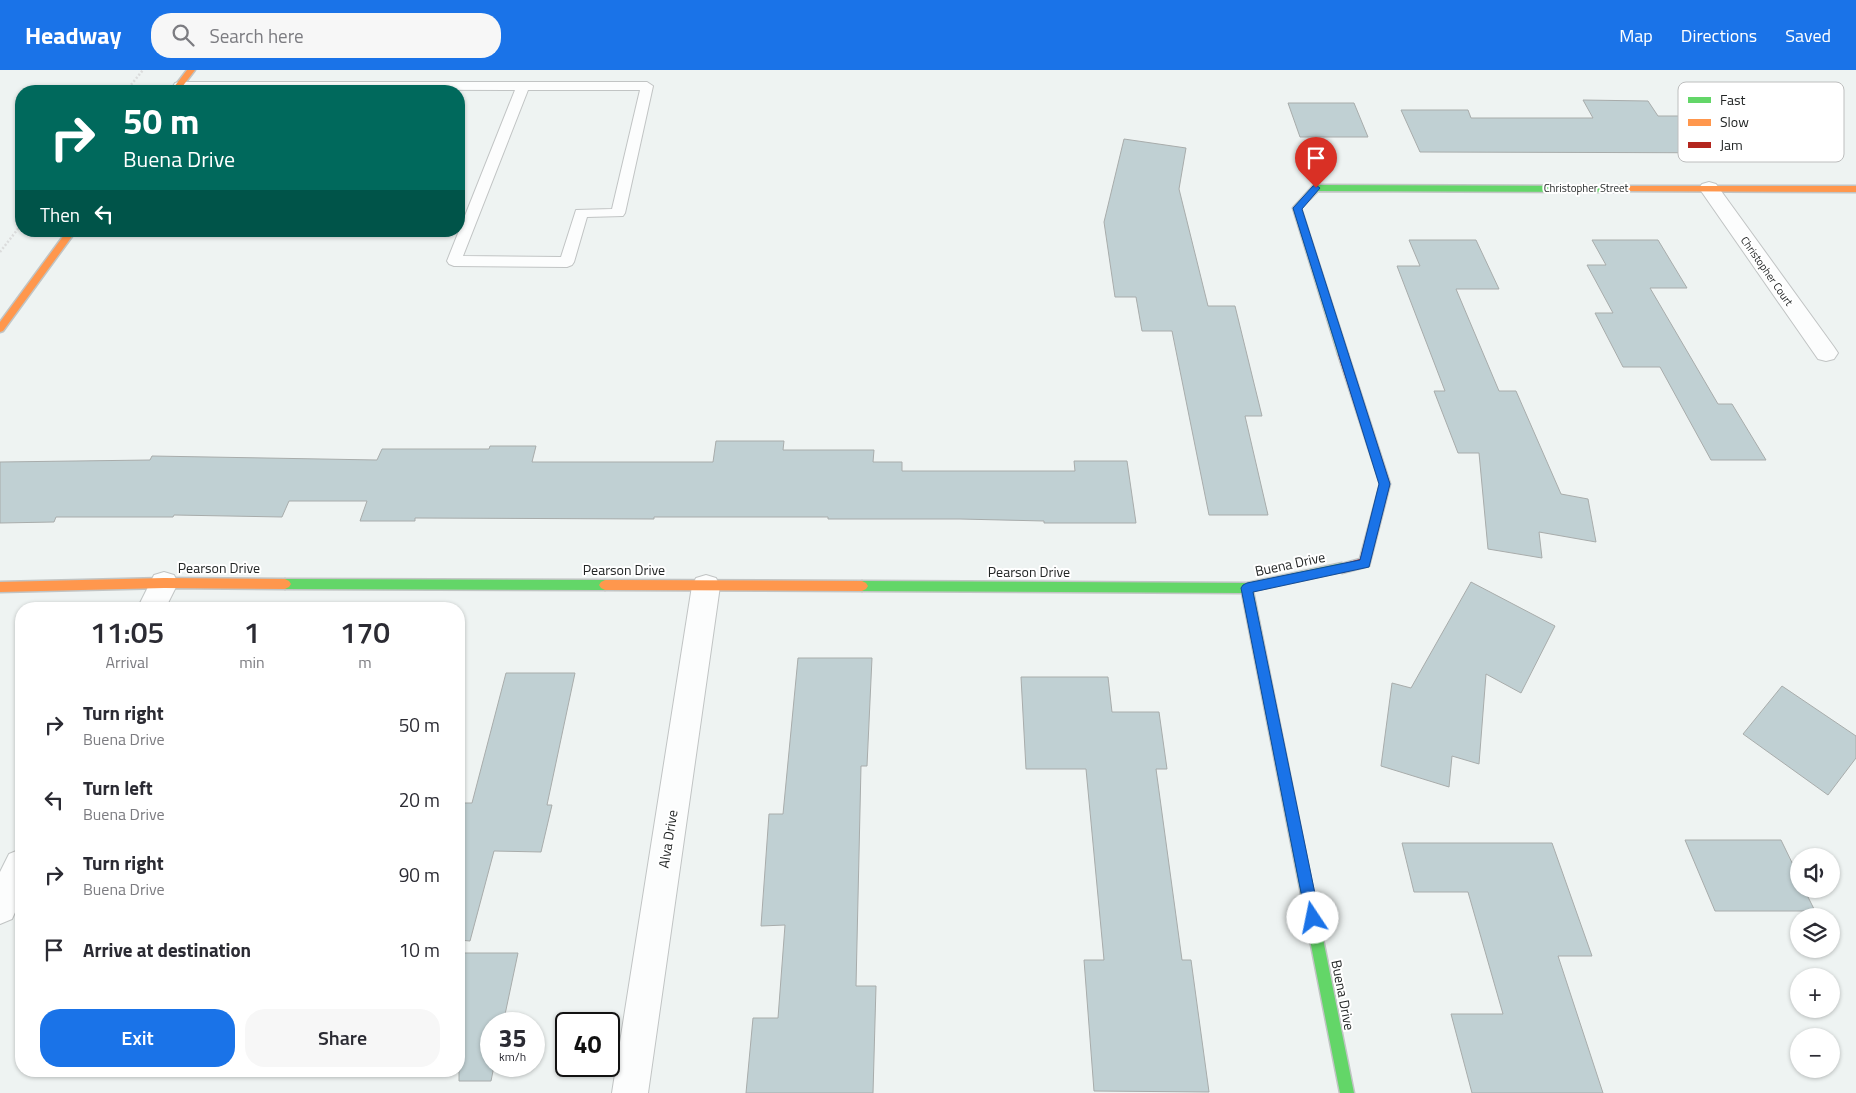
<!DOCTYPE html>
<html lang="en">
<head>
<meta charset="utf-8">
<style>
	body { margin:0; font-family:"Titillium Web",sans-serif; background:#f7f7f7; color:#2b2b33; height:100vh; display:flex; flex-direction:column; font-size:19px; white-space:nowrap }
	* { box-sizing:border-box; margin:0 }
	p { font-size:16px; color:#7c7c81 }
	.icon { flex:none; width:28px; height:28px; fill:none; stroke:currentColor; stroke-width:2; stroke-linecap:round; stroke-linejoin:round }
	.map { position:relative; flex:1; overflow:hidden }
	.details { position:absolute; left:15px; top:532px; width:450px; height:475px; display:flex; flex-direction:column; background:#fff; border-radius:20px; box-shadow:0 1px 4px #0004 }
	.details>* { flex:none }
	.banner { position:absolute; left:15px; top:15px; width:450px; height:152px; border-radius:20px; box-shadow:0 1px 4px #0004; background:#00695c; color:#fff; overflow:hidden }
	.buttons { position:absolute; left:1790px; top:778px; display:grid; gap:10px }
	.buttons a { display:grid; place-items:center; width:50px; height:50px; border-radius:50%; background:#fff; box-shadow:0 1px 4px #0004; font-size:25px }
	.speed { position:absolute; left:480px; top:942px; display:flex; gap:10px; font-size:25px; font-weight:700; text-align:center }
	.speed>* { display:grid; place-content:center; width:65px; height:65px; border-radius:50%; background:#fff; box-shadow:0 1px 4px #0004; line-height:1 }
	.speed small { font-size:12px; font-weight:400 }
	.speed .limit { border:2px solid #111; border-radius:8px; background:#fff; color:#111 }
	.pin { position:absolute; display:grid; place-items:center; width:42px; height:42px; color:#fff; margin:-51px -21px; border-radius:50% 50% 50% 0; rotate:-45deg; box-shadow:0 0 5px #0007 }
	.pin .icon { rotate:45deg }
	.me { position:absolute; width:55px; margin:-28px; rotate:349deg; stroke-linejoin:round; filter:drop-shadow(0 0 4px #0008) }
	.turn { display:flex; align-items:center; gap:18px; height:105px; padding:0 25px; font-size:22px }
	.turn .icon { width:65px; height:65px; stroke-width:2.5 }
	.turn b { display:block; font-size:35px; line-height:42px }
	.then { display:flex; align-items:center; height:48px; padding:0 25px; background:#0003; gap:10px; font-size:19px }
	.eta { display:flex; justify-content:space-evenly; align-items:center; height:85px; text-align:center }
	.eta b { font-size:30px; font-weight:600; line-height:35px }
	.primary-button { display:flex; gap:10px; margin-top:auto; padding:10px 25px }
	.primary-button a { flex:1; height:58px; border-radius:20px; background:#1a73e8; color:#fff; font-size:20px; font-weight:600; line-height:58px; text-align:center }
	.primary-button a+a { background:#f7f7f7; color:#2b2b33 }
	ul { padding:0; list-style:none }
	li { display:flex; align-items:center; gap:15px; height:75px; padding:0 25px }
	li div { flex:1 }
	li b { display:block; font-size:19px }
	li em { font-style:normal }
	header { display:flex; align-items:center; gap:30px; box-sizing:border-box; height:70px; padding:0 25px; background:#1a73e8; color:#fff }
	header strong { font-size:24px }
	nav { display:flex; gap:28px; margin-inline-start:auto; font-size:18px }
	.search { width:350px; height:45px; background:#f7f7f7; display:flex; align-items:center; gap:12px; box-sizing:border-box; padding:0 18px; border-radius:20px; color:#7c7c81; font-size:19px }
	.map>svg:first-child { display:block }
</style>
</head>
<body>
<header>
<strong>Headway</strong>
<div class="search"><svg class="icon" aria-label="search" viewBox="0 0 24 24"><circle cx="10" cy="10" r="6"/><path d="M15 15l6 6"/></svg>Search here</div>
<nav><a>Map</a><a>Directions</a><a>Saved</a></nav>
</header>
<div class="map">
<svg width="1856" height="1023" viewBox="0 0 1856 1023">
	<rect width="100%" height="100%" fill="#eef3f2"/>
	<path fill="#c0d0d3" stroke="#a8acab" d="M1583 30 1648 31 1658 46H1752L1780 83 1420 82 1401 40H1468L1471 48H1593Z
		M1288 33H1354L1368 67H1300Z
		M1124 69 1186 78 1179 119 1208 236H1235L1262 346H1245L1268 445H1209L1172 261H1142L1136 227H1115L1104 152Z
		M1409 170H1476L1499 219H1456L1499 321H1516L1561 424 1588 429 1596 472 1539 462 1542 488 1488 479 1479 383H1458L1434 321H1445L1397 196H1420Z
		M1592 170H1658L1687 218H1650L1718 334H1732L1766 390H1711L1660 297H1623L1595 243H1613L1587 195H1606Z
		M716 371H784L783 380H874L873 392H902V401H1075L1074 391H1127L1136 453H1044V451L960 449H828V447H654V449L415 448V451H360L367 431H289L282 447 174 445 173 447H56L54 452 0 453V392L150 390 152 386 377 390 382 379H489L490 376H536L532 392H713Z
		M1471 512 1555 556 1521 623 1486 604 1479 694 1452 686 1449 717 1381 696 1392 613 1411 618Z
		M798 588H872L867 696H861L856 916H876L873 1023H746L753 948H778L785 855 761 856 769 744H783Z
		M506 603H575L547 735H552L541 782 494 781 470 871 459 870V733H472Z
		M1021 607H1108L1112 642H1159L1167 699H1156L1182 890H1191L1209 1022 1094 1021 1084 890H1104L1086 699H1026Z
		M1782 616 1856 666V688L1828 725 1743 664Z
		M1685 770H1781L1799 807V819H1804L1815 841H1715Z
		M1402 773H1552L1592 886H1558L1603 1023H1472L1451 944H1503L1468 822H1414Z
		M459 883H518L503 954H491V996H494L491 1011H459Z"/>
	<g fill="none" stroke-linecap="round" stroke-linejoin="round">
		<defs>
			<path id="lane" d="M179 12H647L653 16 625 143 623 146 587 147 574 192 572 195 567 197 454 196 449 194 447 191 515 20 175 19 173 16 175 13ZM528 20H640L612 139 576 140 561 187 463 186Z"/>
			<path id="street" d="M1709 112 1716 114 1834 277 1838 283 1834 289 1826 291 1818 289 1699 118 1702 114Z
				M164 502 174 505 178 513 165 539H137L154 505Z
				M706 505 716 508 720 516 648 1023H612L692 516 696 508Z
				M21 779V829L12 849 0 854V802L9 784Z"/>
			<path id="fast" d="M1316 115 1620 116 1624 119 1620 122 1318 121 1301 138 1348 284 1343 287 1338 284 1293 138 1313 116Z
				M1342 493 1346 495 1348 498 1346 501 1253 521 1354 1023H1340L1242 523 862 521 858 519 856 516 858 513 862 511 1247 513Z
				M285 509 605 510 609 512 611 515 609 518 605 520 285 519 281 517 279 514 281 511Z"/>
			<path id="slow" d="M187 0H195L179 21H171Z
				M1620 116H1856V122L1617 121V117Z
				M67 161H76L3 261 0 262V252Z
				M164 508 285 509 289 511 291 514 289 517 285 519 164 518 0 522V512Z
				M605 510 862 511 866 513 868 516 866 519 862 521 605 520 601 518 599 515 601 512Z"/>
			<path id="jam" d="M1343 281 1348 284 1390 414 1369 496 1342 503 1338 501 1336 498 1338 495 1360 489 1380 414 1338 284Z"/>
		</defs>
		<use href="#lane" stroke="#c1c4c4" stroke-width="2"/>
		<use href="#street" stroke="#c1c4c4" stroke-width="2"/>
		<use href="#fast" stroke="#c1c4c4" stroke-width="3"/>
		<use href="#slow" stroke="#c1c4c4" stroke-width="3"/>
		<use href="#jam" stroke="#c1c4c4" stroke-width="3"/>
		<path stroke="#dbdcdc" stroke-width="2.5" stroke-dasharray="2 2" stroke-linecap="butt" d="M126 21 143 0
			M0 182 21 155"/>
		<use href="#lane" fill="#fcfdfd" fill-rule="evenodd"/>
		<use href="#street" fill="#fcfdfd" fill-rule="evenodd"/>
		<use href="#fast" fill="#63d668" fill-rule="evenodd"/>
		<use href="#slow" fill="#ff974d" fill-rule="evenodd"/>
		<use href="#jam" fill="#b3261e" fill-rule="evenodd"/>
	</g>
	<path fill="#1a73e8" stroke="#114b97" d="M1316 115 1320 118 1302 139 1390 414 1369 497 1253 522 1320 848 1318 853 1313 855 1308 853 1306 848 1241 518 1243 515 1247 513 1360 490 1379 414 1293 138 1313 116Z"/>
	<g text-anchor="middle" stroke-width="4" stroke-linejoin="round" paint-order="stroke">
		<g font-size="11" fill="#232626" stroke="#fff">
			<text x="1586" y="122">Christopher Street</text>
			<text transform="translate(1767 201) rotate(55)" y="4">Christopher Court</text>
		</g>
		<g font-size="14" fill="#232626" stroke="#fff">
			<text transform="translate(1290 494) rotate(-12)" y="5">Buena Drive</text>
			<text x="219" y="503">Pearson Drive</text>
			<text x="624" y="505">Pearson Drive</text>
			<text x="1029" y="507">Pearson Drive</text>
			<text transform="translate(668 769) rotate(-81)" y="5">Alva Drive</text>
			<text transform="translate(1343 925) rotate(79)" y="5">Buena Drive</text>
		</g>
	</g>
	<rect x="1678" y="12" width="166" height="80" rx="8" fill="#fff" stroke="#bdbebe" stroke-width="1"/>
	<rect x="1688" y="27" width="23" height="6" fill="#63d668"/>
	<rect x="1688" y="49" width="23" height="7" fill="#ff974d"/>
	<rect x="1688" y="72" width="23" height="6" fill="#b3261e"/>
	<g font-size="14" fill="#232626">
		<text x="1720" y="35">Fast</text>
		<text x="1720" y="57">Slow</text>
		<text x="1720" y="80">Jam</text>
	</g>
</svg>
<div class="buttons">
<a><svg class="icon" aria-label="sound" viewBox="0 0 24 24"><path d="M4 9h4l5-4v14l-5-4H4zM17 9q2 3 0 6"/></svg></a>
<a><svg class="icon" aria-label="layers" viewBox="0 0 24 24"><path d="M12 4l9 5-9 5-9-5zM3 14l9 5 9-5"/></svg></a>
<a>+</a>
<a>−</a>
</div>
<div class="speed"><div>35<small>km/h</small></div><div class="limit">40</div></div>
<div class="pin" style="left:1316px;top:118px;background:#d93025"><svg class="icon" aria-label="arrive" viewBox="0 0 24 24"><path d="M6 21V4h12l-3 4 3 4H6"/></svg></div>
<svg class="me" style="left:1313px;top:848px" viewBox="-20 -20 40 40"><circle r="19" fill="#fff"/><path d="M0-13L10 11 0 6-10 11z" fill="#1a73e8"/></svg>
<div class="banner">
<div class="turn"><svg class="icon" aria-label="right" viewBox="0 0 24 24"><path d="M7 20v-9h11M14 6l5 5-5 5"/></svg><div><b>50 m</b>Buena Drive</div></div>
<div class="then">Then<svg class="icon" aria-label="left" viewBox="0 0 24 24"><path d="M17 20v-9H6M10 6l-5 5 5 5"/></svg></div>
</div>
<section class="details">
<div class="eta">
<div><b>11:05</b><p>Arrival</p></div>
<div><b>1</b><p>min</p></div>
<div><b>170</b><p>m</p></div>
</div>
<ul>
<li><svg class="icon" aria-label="right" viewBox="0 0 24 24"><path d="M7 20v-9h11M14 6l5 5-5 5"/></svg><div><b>Turn right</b><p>Buena Drive</p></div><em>50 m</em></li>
<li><svg class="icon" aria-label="left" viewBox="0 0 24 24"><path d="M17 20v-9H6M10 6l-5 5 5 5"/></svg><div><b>Turn left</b><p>Buena Drive</p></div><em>20 m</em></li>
<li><svg class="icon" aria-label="right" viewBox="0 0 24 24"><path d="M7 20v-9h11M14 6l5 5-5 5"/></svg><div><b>Turn right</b><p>Buena Drive</p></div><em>90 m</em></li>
<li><svg class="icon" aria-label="arrive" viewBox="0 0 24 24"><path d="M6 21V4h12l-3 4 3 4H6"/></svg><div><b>Arrive at destination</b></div><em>10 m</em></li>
</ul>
<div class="primary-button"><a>Exit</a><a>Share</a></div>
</section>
</div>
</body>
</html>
